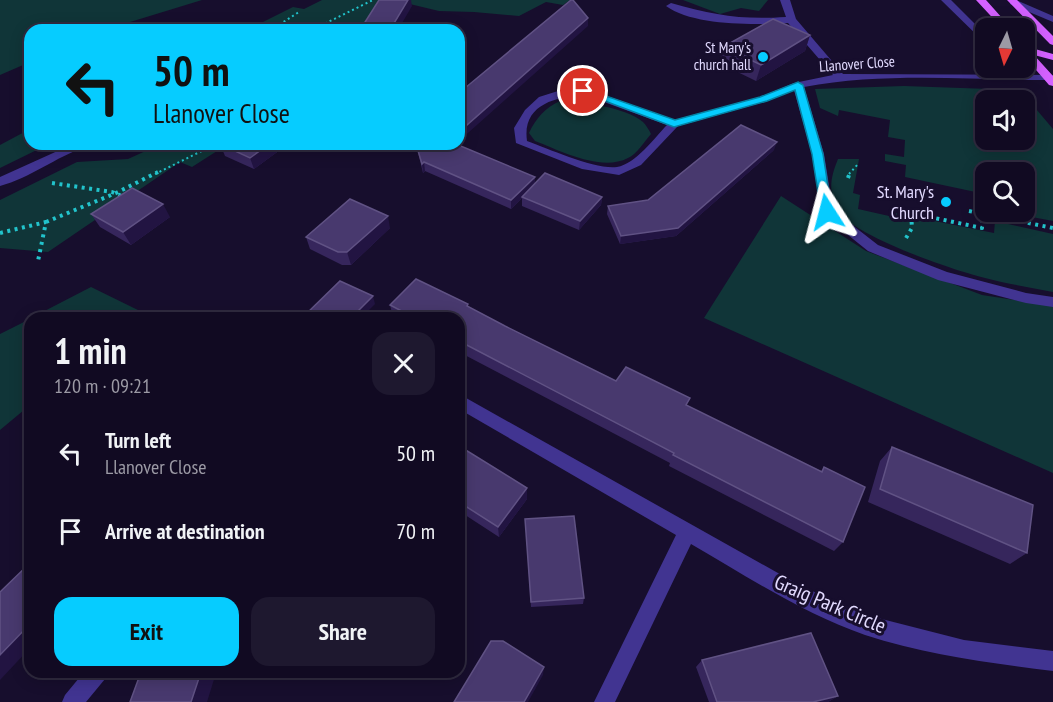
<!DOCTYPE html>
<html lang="en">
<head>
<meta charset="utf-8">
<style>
	body { margin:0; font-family:"PT Sans Narrow",sans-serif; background:#1e182f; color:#f1f3f6; height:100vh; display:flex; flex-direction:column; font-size:22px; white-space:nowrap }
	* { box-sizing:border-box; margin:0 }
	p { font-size:20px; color:#9c9aa5 }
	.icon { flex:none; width:33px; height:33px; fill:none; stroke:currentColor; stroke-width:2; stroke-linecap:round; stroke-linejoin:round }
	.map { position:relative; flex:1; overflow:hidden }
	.sheet { position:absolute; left:24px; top:312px; width:441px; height:366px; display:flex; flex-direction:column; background:#110a22; border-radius:18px; box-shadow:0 3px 15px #0003,0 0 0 2px #302b40 }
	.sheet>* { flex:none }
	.hud { position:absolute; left:24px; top:24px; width:441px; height:126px; border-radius:18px; box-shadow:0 3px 15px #0003,0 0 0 2px #302b40; background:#06ccff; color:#111; overflow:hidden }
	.needle { width:39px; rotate:185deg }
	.tools { position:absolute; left:975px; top:18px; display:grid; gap:12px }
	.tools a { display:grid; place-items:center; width:60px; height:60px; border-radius:12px; background:#110a22; box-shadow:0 3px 15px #0003,0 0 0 2px #302b40; font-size:30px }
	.pin { position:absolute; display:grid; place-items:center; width:51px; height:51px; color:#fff; margin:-26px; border:3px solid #fff; border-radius:50%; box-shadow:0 2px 6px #0007 }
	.me { position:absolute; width:66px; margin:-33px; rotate:351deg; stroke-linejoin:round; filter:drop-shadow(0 0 4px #0008) }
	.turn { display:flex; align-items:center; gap:21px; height:126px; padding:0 30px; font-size:27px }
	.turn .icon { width:78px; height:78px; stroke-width:2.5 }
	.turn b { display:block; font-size:42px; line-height:51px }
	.round { display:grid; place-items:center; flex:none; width:63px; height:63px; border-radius:18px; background:#1e182f }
	.headline { display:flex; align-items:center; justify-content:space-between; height:102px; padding:0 30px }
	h1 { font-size:36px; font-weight:700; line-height:45px }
	.button { display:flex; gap:12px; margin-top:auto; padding:12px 30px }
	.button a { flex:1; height:69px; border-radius:18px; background:#06ccff; color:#111; font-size:24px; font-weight:700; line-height:69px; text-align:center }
	.button a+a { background:#1e182f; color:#f1f3f6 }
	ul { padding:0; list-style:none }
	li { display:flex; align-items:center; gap:18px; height:78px; padding:0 30px }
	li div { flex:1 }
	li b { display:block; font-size:22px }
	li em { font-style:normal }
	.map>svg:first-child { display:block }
</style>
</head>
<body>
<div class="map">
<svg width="1053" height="702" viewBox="0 0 1053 702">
	<rect width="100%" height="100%" fill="#170e2d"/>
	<path fill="#103538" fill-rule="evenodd" d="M0 0H202L104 30H30V62L0 75Z
		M322 0H383L364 30H247L293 7 304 9Z
		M393 0H570L563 5 546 2 519 16 474 12 439 11Z
		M683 0H768L759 11 741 8 720 14Z
		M904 86 1020 90 1053 129V221L1006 212H1024V172H986L985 194 905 177 906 165 885 161V154L904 157 905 140 888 137 890 120 839 110 838 116 820 108 815 89ZM986 100H1024V140H986Z
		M560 101C583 102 625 107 643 122 646 125 649 130 651 134 644 142 637 154 628 158 601 172 561 151 535 141L529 133C536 118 545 108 560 101Z
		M30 129V144H49L0 168V145Z
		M161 144H228L192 167 180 162 48 252 0 248V200L77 162 128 159Z
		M838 159H859L853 193 860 195 858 209 889 216 890 212 994 233 995 221 1053 234V292C1030 287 1007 284 985 278 955 271 847 234 836 208 828 190 831 176 838 159Z
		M781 196 866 251 982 295 1053 306V473L704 318Z
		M91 287 142 312 135 318H31Z
		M30 319V405L0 430V334Z"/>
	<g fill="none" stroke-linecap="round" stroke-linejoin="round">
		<path stroke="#22c3cb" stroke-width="2" stroke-dasharray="2 3" stroke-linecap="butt" d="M271 30 299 12
			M301 30 326 23 373 0
			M155 174 216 144
			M849 174 858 164"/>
		<path stroke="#22c3cb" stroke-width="4" stroke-dasharray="3 4.5" stroke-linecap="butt" d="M848 178 850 172
			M52 183 112 192 124 197
			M969 211 1053 228
			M46 222 116 193 158 172
			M0 233 46 222 38 261
			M906 238 912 228 911 213 982 228V214"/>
		<path fill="#413491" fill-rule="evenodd" d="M780 0H790L796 19 843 74 1053 75V79L1049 80C968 80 884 72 804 87L824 154 833 210 878 245 947 272 1026 293 1053 297V307L1026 303 938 280 868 251 823 215 812 154 794 90 768 101 678 126 641 165 619 175 582 169 516 143 514 128 525 110 539 97 558 91 587 89 675 120 760 97 794 83 833 75 788 23C756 25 693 26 666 6L671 3C714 15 740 20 786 17ZM582 94 667 125C654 138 636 164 617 167 596 170 549 149 527 141 522 105 554 98 582 94Z
			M941 0H951L986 35V44Z
			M1010 0H1016L1053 16V22L1010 4Z
			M986 52V58L976 55 977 53Z
			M73 144H142C124 160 98 143 85 147 56 157 30 178 0 186V177Z
			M459 394 801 586 866 615 964 640 1053 651V671C990 663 926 655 865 635 804 614 746 576 691 544L615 702H594L676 535 459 409Z
			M84 672H108L105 679 86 702H62L65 695Z"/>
		<path fill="#d461ff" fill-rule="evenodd" d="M976 0H986L1011 28H1002Z
			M1007 0H1017L1053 36V45L1050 44Z
			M1024 46 1053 54V60L1034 55 1053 76V86L1049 85 1024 56Z"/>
	</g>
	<path fill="#36265c" d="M810 35 805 51 756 81 719 63 723 47Z
		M220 144H297L290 149 284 147 254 169 225 156Z
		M416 144H456L535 177V184L602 197 601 205 579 230 522 206V198L511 209 425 171 423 173Z
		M774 150 676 236 620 244 607 214 608 206 648 200Z
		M91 214 170 217 131 245 100 227Z
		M390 228 351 265H342L310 249 306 237Z
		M468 304V307L505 326 616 381 688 406 821 471 824 467 843 542 834 551 669 466 670 463 459 352V318H394L393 317 390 305Z
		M892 447 1027 553 1010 564 868 502 880 461Z
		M459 455 527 499 499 537 459 511Z
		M525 519 584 598 583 604 531 607Z
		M702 660 838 696 828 702H709L696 667Z"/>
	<path fill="#221442" d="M408 0H411L412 6 398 30H390Z
		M588 18V26L459 141V132Z
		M810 35 805 51 756 81 761 65Z
		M777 142 774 150 676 236 620 244 621 236Z
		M269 144H283L284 147 254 169 250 158Z
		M288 144H297L290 149Z
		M424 162 425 171 423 173 422 164Z
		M535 177V185L511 209V200Z
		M602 197 601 205 579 230 580 221Z
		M163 204 170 217 131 245 123 232Z
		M388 216 390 228 351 265 347 252Z
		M373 296 375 304 361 318H351Z
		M527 488V499L499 537 498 527Z
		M30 624V648L0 680V655Z
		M544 667 543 675 528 702H524Z
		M201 672 216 673 207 702H191Z
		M838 696 828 702H813Z"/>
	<path fill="#48396e" stroke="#605284" stroke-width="1.5" d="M379 0H408L390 30H360Z
		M571 0H573L588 18 459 132V93Z
		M773 19 810 35 761 65 723 47Z
		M741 125 777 142 678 228 621 236 608 206 648 200Z
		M220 144H269L250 158Z
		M416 144H456L535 177 511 200 424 162 422 164Z
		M545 173 602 197 580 221 522 197Z
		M132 188 163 204 123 232 91 214Z
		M350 199 388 216 347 252H338L306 237Z
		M416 279 468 304 467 306 505 326 616 381 626 367 690 398 686 405 822 472 824 467 865 487 843 542 673 455 674 453 459 341V318H415L390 305Z
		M340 281 373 296 351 318H302Z
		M892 447 1033 505 1027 553 880 489Z
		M464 449 527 488 498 527 459 502V455Z
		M574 516 584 598 531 602 525 519Z
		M30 563V624L0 655V592Z
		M811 633 838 696 813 702H717L702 660Z
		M491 641H503L544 667 524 702H454Z
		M141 672H201L191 702H130Z"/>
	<path fill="#06ccff" stroke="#0485a6" stroke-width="1.5" d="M798 82 803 85 823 154 832 212 827 216 821 212 812 154 795 90 767 101 674 127 578 91 586 89 675 120 760 97Z"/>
	<g fill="#06ccff" stroke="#170e2d" stroke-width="2">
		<circle cx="763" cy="57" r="6"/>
		<circle cx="946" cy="202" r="6"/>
	</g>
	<g text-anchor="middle" stroke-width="6" stroke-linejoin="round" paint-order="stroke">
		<g font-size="15" fill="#e2daff" stroke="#170e2d" text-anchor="end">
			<text x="751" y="53">St Mary's<tspan x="751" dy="17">church hall</tspan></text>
		</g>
		<g font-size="15" fill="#e2daff" stroke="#170e2d">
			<text transform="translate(857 64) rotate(-4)" y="5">Llanover Close</text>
		</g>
		<g font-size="18" fill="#e2daff" stroke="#170e2d" text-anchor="end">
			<text x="934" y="198">St. Mary's<tspan x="934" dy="21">Church</tspan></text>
		</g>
		<g font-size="21" fill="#e2daff" stroke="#170e2d">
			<text transform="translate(830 604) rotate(23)" y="7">Graig Park Circle</text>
		</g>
	</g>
</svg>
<div class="tools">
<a><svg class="needle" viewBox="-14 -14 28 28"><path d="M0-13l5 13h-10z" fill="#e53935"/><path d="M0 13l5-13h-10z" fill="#9c9aa5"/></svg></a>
<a><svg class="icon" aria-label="sound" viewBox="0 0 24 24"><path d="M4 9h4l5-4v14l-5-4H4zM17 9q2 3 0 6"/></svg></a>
<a><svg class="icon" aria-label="search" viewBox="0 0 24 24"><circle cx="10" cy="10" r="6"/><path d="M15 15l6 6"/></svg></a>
</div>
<div class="pin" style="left:583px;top:91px;background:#d93025"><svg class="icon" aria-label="arrive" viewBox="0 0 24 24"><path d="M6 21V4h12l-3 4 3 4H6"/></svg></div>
<svg class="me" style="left:827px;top:212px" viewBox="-20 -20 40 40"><path d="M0-17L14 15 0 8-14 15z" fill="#06ccff" stroke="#fff" stroke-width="4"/></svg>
<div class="hud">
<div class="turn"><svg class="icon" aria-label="left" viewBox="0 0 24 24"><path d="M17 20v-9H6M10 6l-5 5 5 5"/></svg><div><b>50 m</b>Llanover Close</div></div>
</div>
<section class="sheet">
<div class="headline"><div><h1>1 min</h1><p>120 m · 09:21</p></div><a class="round"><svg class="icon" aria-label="close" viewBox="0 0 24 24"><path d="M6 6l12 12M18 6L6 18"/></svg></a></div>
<ul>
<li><svg class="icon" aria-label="left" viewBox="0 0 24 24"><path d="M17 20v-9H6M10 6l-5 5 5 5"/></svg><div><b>Turn left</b><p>Llanover Close</p></div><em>50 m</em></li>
<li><svg class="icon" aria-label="arrive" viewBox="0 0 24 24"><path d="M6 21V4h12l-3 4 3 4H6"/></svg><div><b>Arrive at destination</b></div><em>70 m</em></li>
</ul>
<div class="button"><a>Exit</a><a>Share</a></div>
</section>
</div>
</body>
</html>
